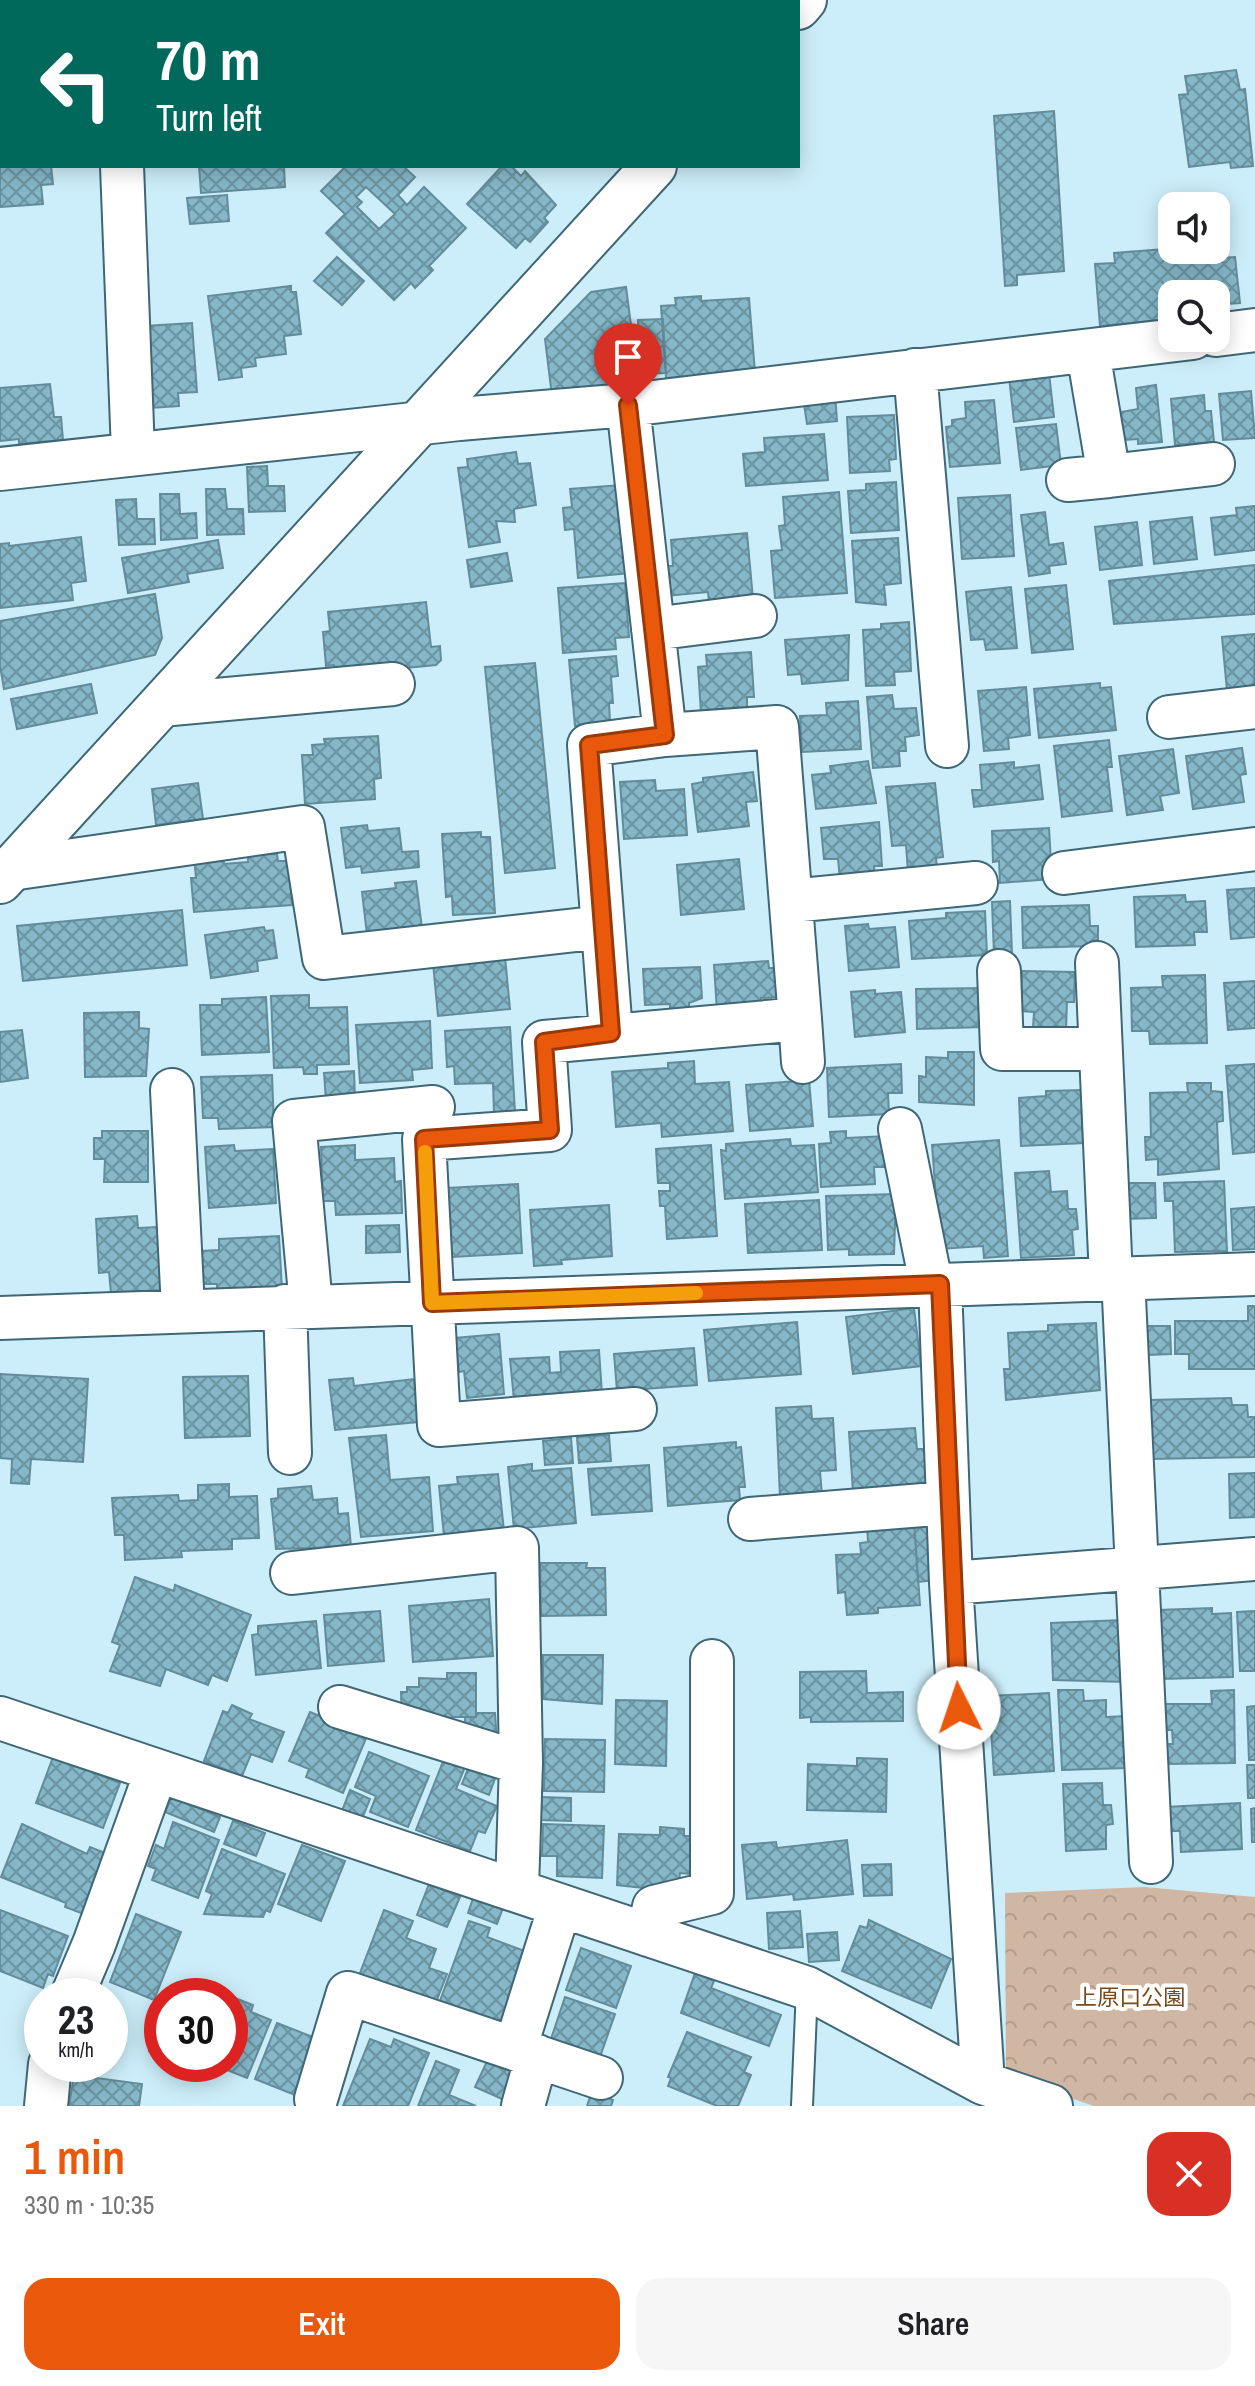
<!DOCTYPE html>
<html lang="en">
<head>
<meta charset="utf-8">
<style>
	body { margin:0; font-family:"Archivo Narrow","Noto Sans JP",sans-serif; background:#f6f6f6; color:#202124; height:100vh; display:flex; flex-direction:column; font-size:30px; white-space:nowrap }
	* { box-sizing:border-box; margin:0 }
	p { font-size:26px; color:#757577 }
	.icon { flex:none; width:44px; height:44px; fill:none; stroke:currentColor; stroke-width:2; stroke-linecap:round; stroke-linejoin:round }
	.map { position:relative; height:2106px; overflow:hidden }
	.sheet { display:flex; flex-direction:column; background:#fff; flex:1 }
	.sheet>* { flex:none }
	.hud { position:absolute; left:0px; top:0px; width:800px; height:168px; box-shadow:0 4px 20px #0003; background:#00695c; color:#fff; overflow:hidden }
	.controls { position:absolute; left:1158px; top:192px; display:grid; gap:16px }
	.controls a { display:grid; place-items:center; width:72px; height:72px; border-radius:16px; background:#fff; box-shadow:0 4px 20px #0003; font-size:40px }
	.speed { position:absolute; left:24px; top:1978px; display:flex; gap:16px; font-size:40px; font-weight:700; text-align:center }
	.speed>* { display:grid; place-content:center; width:104px; height:104px; border-radius:50%; background:#fff; box-shadow:0 4px 20px #0003; line-height:1 }
	.speed small { font-size:20px; font-weight:400 }
	.speed .limit { border:12px solid #d22; background:#fff; color:#111 }
	.pin { position:absolute; display:grid; place-items:center; width:68px; height:68px; color:#fff; margin:-82px -34px; border-radius:50% 50% 50% 0; rotate:-45deg; box-shadow:0 0 8px #0007 }
	.pin .icon { rotate:45deg }
	.me { position:absolute; width:88px; margin:-44px; rotate:356deg; stroke-linejoin:round; filter:drop-shadow(0 0 6px #0008) }
	.turn { display:flex; align-items:center; gap:28px; height:168px; padding:0 24px; font-size:36px }
	.turn .icon { width:104px; height:104px; stroke-width:2.5 }
	.turn b { display:block; font-size:56px; line-height:68px }
	.round { display:grid; place-items:center; flex:none; width:84px; height:84px; border-radius:24px; background:#f6f6f6 }
	.headline { display:flex; align-items:center; justify-content:space-between; height:136px; padding:0 24px }
	h1 { font-size:48px; font-weight:600; line-height:60px; color:#ea580c }
	.primary-button { display:flex; gap:16px; margin-top:auto; padding:16px 24px }
	.primary-button a { flex:1; height:92px; border-radius:24px; background:#ea580c; color:#fff; font-size:32px; font-weight:600; line-height:92px; text-align:center }
	.primary-button a+a { background:#f6f6f6; color:#202124 }
	.map>svg:first-child { display:block }
</style>
</head>
<body>
<div class="map">
<svg width="1255" height="2106" viewBox="0 0 1255 2106">
	<defs>
		<pattern id="park-crowns" width="20" height="18" patternUnits="userSpaceOnUse" patternTransform="scale(2)"><rect width="20" height="18" fill="#cfb7a3"/><path d="M2 6a3 3 0 1 1 6 0M12 15a3 3 0 1 1 6 0" fill="none" stroke="#b19d8c"/></pattern>
		<pattern id="building-cross-hatch" width="8" height="8" patternUnits="userSpaceOnUse" patternTransform="scale(2)"><rect width="8" height="8" fill="#85b7c8"/><path d="M0 0l8 8M0 8l8-8" fill="none" stroke="#6b94a2"/></pattern>
	</defs>
	<rect width="100%" height="100%" fill="#cceefa"/>
	<path fill="url(#park-crowns)" d="M1145 1887 1255 1897V2106H1094L1006 2076 1005 1893Z"/>
	<path fill="url(#building-cross-hatch)" stroke="#638c9a" stroke-width="2" fill-rule="evenodd" d="M131 0H199V2H131Z
		M336 0H392V2H337Z
		M397 0H453V2H397Z
		M612 0H686L611 2Z
		M2 6V67H1L0 7Z
		M1236 70 1240 90 1245 89 1253 166 1231 168 1230 162 1189 167 1179 95 1188 94 1185 76Z
		M1054 111 1064 271 1017 275V285L1005 286 994 116Z
		M0 154 2 166H51L53 184 41 185 43 204 0 207Z
		M199 166H284L285 187 201 193Z
		M346 166H403L415 177 398 195 407 205 424 187 466 228 429 266 433 270 415 288 411 283 394 300 326 233 345 214 321 191ZM366 187 395 214 379 229 357 207 362 202 356 197Z
		M502 166H511L521 176 525 171 556 205 544 218 548 222 530 242 525 238 516 248 467 204Z
		M227 195 229 221 190 224 187 198Z
		M1172 234V250H1216L1219 245 1220 258 1235 257 1240 303 1226 304 1227 315 1216 316V294H1172V319L1100 326 1095 264 1115 263 1114 253 1165 249 1164 235Z
		M337 257 364 281 342 305 314 281Z
		M291 286V292H296L301 334 284 336 286 354 255 358 256 366 241 368 242 377 219 380 208 296Z
		M626 287 631 325 625 326 632 385 552 396 545 339 591 292Z
		M701 296V301L749 298 755 372 666 378 661 306 676 305 675 298Z
		M663 319 666 373 641 374 638 320Z
		M192 323 197 392 178 393 179 406 150 408 145 326Z
		M1049 373 1054 417 1014 422 1009 377Z
		M50 384 54 417H61L63 440 19 444V439L0 441V388Z
		M1156 385 1162 442 1138 444V439L1124 440 1121 412 1138 409 1136 388Z
		M1251 391 1255 438 1223 440 1219 394Z
		M835 393 837 421 807 424 803 397Z
		M1204 395 1205 411H1211L1214 442 1175 445 1171 399Z
		M994 400 1000 463 950 467 946 427 952 426V420L966 418 965 402Z
		M894 415 896 459 889 460 890 471 850 473 847 417Z
		M1056 424 1061 465 1021 470 1016 428Z
		M824 434 828 480 746 486 743 454 765 452 764 438Z
		M516 452 518 464 530 463 536 505 514 509 515 522 496 521 500 542 469 547 458 468 468 467 467 459Z
		M267 466 268 486H284L285 511 249 512 247 467Z
		M896 482 899 530 851 533 848 491 866 490V484Z
		M621 485 630 573 578 578 574 529 565 530 563 508 572 507 570 489Z
		M206 489H225L227 509H243L244 534 207 535Z
		M839 492 847 593 775 598 771 551 782 550 779 526 785 525 783 497Z
		M160 494H179L180 514 196 513 197 538 161 540Z
		M1010 495 1014 556 962 559 958 498Z
		M136 499 137 519H154L155 544 119 545 116 500Z
		M1255 506V550L1215 555 1211 518 1237 515 1236 508Z
		M1045 512 1049 545 1063 543 1066 564 1049 566 1050 573 1029 576 1021 515Z
		M1192 517 1197 559 1154 564 1150 522Z
		M1137 522 1142 565 1100 570 1095 527Z
		M747 533 753 599 709 603 708 592 666 596 663 566H673L671 540Z
		M81 537 86 581 71 583 73 600 0 608V544L9 543V546Z
		M898 538 901 583 884 585 886 605 856 602 852 541Z
		M218 540 223 568 187 574 189 582 128 593 122 558Z
		M507 553 512 581 471 587 467 560Z
		M1255 565V614L1114 624 1109 581Z
		M625 583 629 637 615 638 616 649 563 653 558 588Z
		M1066 585 1073 649 1032 653 1025 589Z
		M1011 587 1017 648 986 650 984 639 971 640 966 592Z
		M155 594 162 638 155 655 4 689 0 666V621Z
		M426 602 431 647 440 646 441 660 436 665 335 675 334 665 326 666 323 632 330 631 328 612Z
		M909 622 911 671 894 672 895 685 866 686 863 630 881 629V624Z
		M1255 634 1254 690 1227 691 1222 637Z
		M849 635 848 680 802 684 801 674 788 675 785 640Z
		M751 652 754 697H747V711L701 713 698 667 707 666 706 655Z
		M616 656 618 676 611 677 613 703H609L610 722 575 726 569 660Z
		M535 663 555 868 505 873 485 667Z
		M1100 683V688L1111 687 1116 730 1039 738 1034 689Z
		M91 684 97 713 17 729 11 699Z
		M1026 687 1030 735 1008 738 1009 749 984 751 978 691Z
		M892 695 894 709 916 708 919 735 905 737 906 751H899L900 766 873 768 867 697Z
		M858 701 861 749 802 752 800 716 827 715 826 703Z
		M378 736 381 778 374 779 375 799 305 804 302 755H313L312 745 325 744 324 739Z
		M1109 740 1112 767H1107L1112 811 1062 817 1054 746Z
		M1242 748 1246 774 1240 775 1244 802 1193 809 1186 756Z
		M1173 749 1179 793 1160 796 1163 810 1127 815 1119 756Z
		M868 761 876 803 816 809 812 775 831 773 830 766Z
		M1014 762V768L1039 765 1043 799 974 807 972 790H982L980 765Z
		M753 772 757 801 746 802 749 826 698 832 692 784 703 782V778Z
		M655 780 656 791 684 789 687 835 624 839 620 782Z
		M198 783 203 819 156 825 152 789Z
		M935 783 943 857 936 858 937 869 908 872 906 845 892 846 886 787Z
		M879 822 882 866H874L875 877 840 880 838 859H824L821 828Z
		M367 825 368 831 399 828 402 852 418 851 419 867 362 873 361 866 346 868 341 828Z
		M1049 828 1052 879 1000 883 999 861 993 862 992 831Z
		M481 832V837H490L495 913 453 915 452 896 446 897 442 834Z
		M223 853 224 864 248 862V855L277 854 278 861H289L292 905 194 912 191 878H196L194 856Z
		M739 859 744 909 681 915 677 865Z
		M416 881 422 928 367 935 362 892 396 888 395 883Z
		M1255 888V937L1231 939 1227 890Z
		M1185 895 1186 902 1205 901 1207 932H1194L1195 945 1136 947 1134 897Z
		M1010 901 1012 954 994 955 992 902Z
		M1089 905 1090 926H1098V940L1091 941V946L1023 948 1022 907Z
		M182 910 187 965 23 981 17 926Z
		M985 911 987 955 912 959 909 921 946 918V913Z
		M868 924 869 929 895 927 899 967 849 971 845 926Z
		M264 927 265 931 273 930 277 958 257 961 258 971 211 978 205 935Z
		M505 957 510 1009 438 1016 433 963Z
		M768 961 769 968H776L778 997 761 998 762 1009 717 1012 714 965Z
		M700 967 702 998 689 1003V1014L670 1015V1004L645 1005 643 969Z
		M1022 971 1075 972 1074 1002H1067L1066 1029 1033 1028 1034 1012 1021 1011Z
		M1205 975 1207 1043 1150 1044 1149 1031H1132L1131 988 1163 987 1162 976Z
		M1255 981V1028L1228 1030 1224 983Z
		M983 988 984 1027 917 1029 916 989Z
		M875 990V994L901 992 905 1032 855 1037 851 992Z
		M309 995V1008L347 1007 349 1064 317 1065V1074H304L303 1067 274 1068 271 996Z
		M266 997 269 1052 202 1055 200 1005H222V999Z
		M139 1012V1028L149 1029 146 1076 85 1077 84 1013Z
		M430 1021 432 1068 412 1070 413 1080 360 1083 356 1025Z
		M510 1027 515 1112 494 1113 493 1083 455 1084 454 1066 447 1067 445 1031Z
		M22 1030 28 1078 0 1082V1032Z
		M948 1052H974V1105L919 1102V1076L926 1077V1057L948 1058Z
		M694 1061 695 1084 729 1082 733 1131 662 1137 661 1123 616 1127 612 1072 668 1068V1063Z
		M901 1064 902 1093H888L889 1114 829 1117 827 1068Z
		M1255 1064V1152L1233 1154 1226 1066Z
		M354 1071 355 1099 326 1101 324 1073Z
		M272 1075 274 1127 219 1129 218 1118H203L201 1077Z
		M809 1080 813 1126 750 1131 746 1085Z
		M1187 1083H1211V1091L1222 1092 1223 1121 1217 1122 1219 1169 1158 1175V1159L1146 1160 1145 1137H1151L1150 1093 1188 1092Z
		M1083 1090 1085 1143 1021 1146 1019 1098 1046 1096V1091Z
		M102 1131H148V1182H104L105 1159H94V1138H102Z
		M846 1131V1138L887 1136 889 1167H874L875 1184 821 1187 819 1144 831 1143 830 1132Z
		M790 1139 791 1146 814 1145 818 1192 725 1199 721 1150 726 1151V1144Z
		M999 1140 1008 1256 984 1258 983 1246 940 1249 932 1145Z
		M234 1145 235 1151 273 1149 276 1203 209 1208 205 1147Z
		M355 1145V1160L394 1158 395 1182 401 1181 402 1213 336 1215 335 1201H323L321 1147Z
		M711 1145 717 1236 667 1239 665 1206H660L659 1191H670V1183H658L656 1149Z
		M1049 1171 1051 1192 1067 1191 1068 1209H1076L1078 1229 1072 1230 1074 1255 1021 1258 1015 1173Z
		M1224 1181 1227 1251 1175 1252 1173 1201H1165L1164 1183Z
		M1122 1183H1155L1156 1218 1123 1219Z
		M518 1184 522 1253 452 1257 448 1188Z
		M896 1194 894 1254 849 1255V1249L828 1250 826 1196Z
		M819 1200 822 1250 748 1253 745 1204Z
		M609 1205 612 1256 561 1260 562 1264 534 1266 530 1210Z
		M1255 1207V1249L1233 1250 1231 1209Z
		M137 1216 138 1228 158 1227 161 1290 111 1293 109 1272 99 1273 96 1219Z
		M399 1225 400 1252 366 1253V1226Z
		M279 1236 282 1290 217 1292V1284H203L201 1251 219 1250V1239Z
		M1248 1306H1255V1369H1189V1354H1175V1321H1248Z
		M914 1308 921 1366 853 1374 846 1317Z
		M797 1322 801 1374 709 1381 704 1330Z
		M1096 1323 1100 1390 1006 1400 1004 1369H1010L1008 1333 1048 1331V1325Z
		M1147 1326H1170L1171 1354 1148 1355Z
		M499 1334 504 1394 467 1398 464 1371 459 1372 455 1338Z
		M694 1348 697 1385 617 1391 614 1354Z
		M599 1350 602 1394 514 1400 510 1359 549 1357 550 1373 561 1372 560 1352Z
		M0 1374 88 1379 83 1462 31 1459 29 1484 11 1483 12 1459 0 1458Z
		M248 1376 250 1436 185 1438 183 1377Z
		M353 1378 354 1386 414 1379 418 1422 335 1430 329 1380Z
		M1231 1398 1232 1405H1247L1248 1417H1255V1457L1151 1459 1149 1400Z
		M811 1406 812 1419 833 1418 836 1470 820 1471 822 1495 780 1497 776 1408Z
		M915 1428 917 1449H928L930 1488 853 1492 849 1432Z
		M386 1435 390 1480 429 1477 433 1531 361 1537 349 1438Z
		M609 1435 611 1461 579 1463 577 1437Z
		M571 1438 573 1463 545 1465 543 1441Z
		M736 1442V1448L741 1447 745 1487H739L740 1500 668 1506 664 1448Z
		M532 1464V1471L571 1468 576 1523 514 1529 508 1467Z
		M649 1465 652 1511 592 1515 588 1469Z
		M1255 1473V1517L1230 1518 1229 1474Z
		M498 1474 504 1531 444 1536 439 1486 458 1484 457 1477Z
		M229 1484V1497L257 1496 259 1538 232 1539V1549L181 1551 182 1557 125 1560 124 1535H115L112 1498 178 1495 179 1501 198 1500V1485Z
		M311 1486 313 1500 337 1498 338 1514 348 1513 351 1547 276 1549 271 1499 278 1498V1489Z
		M932 1520 936 1580 918 1582 914 1521Z
		M914 1521 920 1605 878 1608V1613L847 1615 845 1592 838 1593 836 1555 861 1554 860 1543 868 1542 867 1524Z
		M540 1563H587L586 1568H605L606 1615 541 1616Z
		M135 1577 174 1591 175 1585 251 1615 227 1681 212 1675 208 1685 166 1669 160 1686 110 1671 120 1645 112 1642Z
		M489 1599 493 1656 413 1662 409 1606Z
		M1212 1608V1614L1231 1613 1233 1677 1161 1679 1158 1610Z
		M380 1611 384 1661 328 1666 324 1615Z
		M1255 1611V1671H1240L1237 1612Z
		M1122 1620 1126 1682 1053 1680 1051 1623Z
		M316 1621 321 1668 256 1675 252 1635 258 1634V1626Z
		M543 1655H603L602 1704 543 1699Z
		M866 1671 867 1693 903 1692V1721L811 1722V1717L800 1718V1672Z
		M447 1673H476V1717H452V1728L402 1722 401 1692H407V1687H419V1678L447 1679Z
		M1058 1690H1083L1084 1701 1106 1700V1717L1125 1716 1127 1768 1062 1770Z
		M1234 1690 1235 1763 1166 1764V1744H1173L1172 1730H1162V1704H1212L1211 1691Z
		M1049 1693 1054 1771 994 1775 989 1696Z
		M616 1700 667 1701 666 1766 615 1764Z
		M232 1705 252 1714 249 1719 284 1732 272 1762 251 1754 242 1776 204 1761 223 1711 228 1713Z
		M1255 1706V1760H1249L1247 1707Z
		M310 1712 367 1736 343 1793 306 1777 309 1769 289 1761Z
		M477 1713H495L497 1742H466L465 1717H476Z
		M545 1739 605 1740 604 1792 544 1791Z
		M369 1752 429 1776 408 1827 370 1812 376 1796 355 1787Z
		M446 1754 467 1762 456 1789 497 1806 485 1833 478 1831 470 1851 416 1830Z
		M53 1757 120 1783 103 1828 36 1803Z
		M472 1758 499 1768 489 1795 462 1784Z
		M857 1758 887 1759 886 1812 807 1810 808 1764 857 1766Z
		M1247 1765H1255V1798H1248Z
		M1102 1783 1103 1805H1111L1113 1824 1106 1825V1849L1066 1851 1063 1784Z
		M350 1790 370 1799 362 1819 342 1811Z
		M172 1797 220 1817 214 1832 165 1812Z
		M541 1797 571 1798V1821L540 1820Z
		M1240 1803 1242 1849 1181 1852 1180 1831H1168L1166 1807Z
		M1255 1808V1842H1252L1251 1809Z
		M233 1821 265 1833 256 1856 224 1844Z
		M173 1822 219 1840 198 1898 152 1880 156 1869 148 1866 156 1845 164 1849Z
		M22 1824 87 1854 90 1847 113 1856 89 1916 65 1907 66 1903 1 1877Z
		M543 1824 604 1826 602 1878 557 1876V1856H542Z
		M660 1827 684 1829V1836H692L690 1874 680 1873 679 1884 662 1883 661 1890 617 1885 619 1834 660 1835Z
		M847 1840 853 1894 794 1900 793 1894 747 1899 742 1845 776 1842 777 1848Z
		M302 1845 345 1861 321 1921 278 1904Z
		M222 1849 285 1874 270 1912 266 1910 263 1917 204 1914 212 1894 206 1891Z
		M891 1864 892 1895 864 1896 862 1865Z
		M429 1884 460 1897 447 1927 417 1915Z
		M477 1887 507 1897 497 1924 468 1913Z
		M0 1910 68 1936 53 1976 48 1974 43 1988 0 1971Z
		M384 1910 413 1921 406 1938 436 1949 429 1968 447 1974 433 2010 357 1981Z
		M800 1911 803 1947 769 1949 767 1913Z
		M136 1914 181 1932 154 2000 110 1982Z
		M869 1920 951 1959 931 2008 842 1971 860 1926 867 1928Z
		M469 1921 490 1928 487 1937 530 1953 505 2023 440 2001Z
		M837 1932 839 1960 809 1962 807 1934Z
		M581 1948 631 1966 616 2008 566 1990Z
		M695 1973 714 1981 711 1988 781 2015 769 2046 681 2013Z
		M230 1996 253 2005 251 2012 271 2020 247 2078 212 2064H230Z
		M565 1997 615 2014 600 2057 551 2039Z
		M159 2023 162 2024V2056L149 2051Z
		M277 2023 318 2039 295 2095 255 2079Z
		M687 2032 751 2057 744 2072 751 2075 738 2106H717L668 2086 671 2078 668 2077Z
		M370 2039 391 2047 394 2039 429 2053 408 2106H343Z
		M489 2057 517 2071 504 2100 475 2087Z
		M436 2061 459 2070 449 2095 476 2106H418Z
		M74 2075 142 2084 139 2106H69Z
		M592 2091 613 2100 611 2106H587Z"/>
	<g fill="none" stroke-linecap="round" stroke-linejoin="round">
		<defs>
			<path id="service" d="M802 2106 807 1988"/>
			<path id="minor" d="M221 0V2
				M310 0V2
				M473 0V2
				M122 166 133 452
				M1216 335 1255 330
				M1088 352 1109 476 1213 464
				M915 370 947 746
				M628 405 665 735
				M0 469 459 419 628 405 1193 338
				M1068 480 1109 476
				M653 629 755 616
				M161 705 393 684
				M1169 717 1255 707
				M11 869 303 827 324 958 603 927
				M1064 873 1255 849
				M791 901 976 883
				M1097 963 1111 1278
				M999 971 1002 1049H1100
				M800 1019 803 1062
				M611 1033 589 745 665 735 777 727 800 1019 544 1042 550 1130 424 1139 439 1425 635 1409
				M172 1090 183 1309
				M900 1129 931 1283
				M1123 1277 1151 1862
				M940 1284 951 1583 983 2083
				M311 1305 294 1121 433 1107
				M285 1306 290 1453
				M0 1318 1255 1274
				M750 1519 948 1503
				M292 1573 517 1548 521 1763 517 1889
				M951 1583 1255 1559
				M340 1707 521 1763
				M0 1718 807 1988 983 2083 1051 2106
				M648 1935 654 1907 712 1893V1661
				M72 1996 94 1944 156 1772
				M515 2049 560 1906
				M316 2099 348 1993 601 2078
				M46 2106 50 2064
				M523 2106 537 2056"/>
			<path id="tertiary" d="M798 7 804 0
				M0 881 654 166"/>
		</defs>
		<use href="#service" stroke="#3f6775" stroke-width="24"/>
		<use href="#minor" stroke="#3f6775" stroke-width="46"/>
		<use href="#tertiary" stroke="#3f6775" stroke-width="48"/>
		<use href="#service" stroke="#fff" stroke-width="20"/>
		<use href="#minor" stroke="#fff" stroke-width="42"/>
		<use href="#tertiary" stroke="#fff" stroke-width="44"/>
	</g>
	<g fill="none" stroke-linecap="round" stroke-linejoin="round">
		<defs>
			<path id="route" d="M628 405 665 735 589 745 611 1033 544 1042 550 1130 424 1139 432 1303 940 1284 959 1708"/>
		</defs>
		<use href="#route" stroke="#983908" stroke-width="20"/>
		<use href="#route" stroke="#ea580c" stroke-width="14"/>
		<path stroke="#f59e0b" stroke-width="14" d="M425 1152 432 1303 696 1293"/>
	</g>
	<g text-anchor="middle" stroke-width="8" stroke-linejoin="round" paint-order="stroke">
		<g font-size="22" fill="#794a1a" stroke="#fff">
			<text x="1130" y="2005">上原口公園</text>
		</g>
	</g>
</svg>
<div class="controls">
<a><svg class="icon" aria-label="sound" viewBox="0 0 24 24"><path d="M4 9h4l5-4v14l-5-4H4zM17 9q2 3 0 6"/></svg></a>
<a><svg class="icon" aria-label="search" viewBox="0 0 24 24"><circle cx="10" cy="10" r="6"/><path d="M15 15l6 6"/></svg></a>
</div>
<div class="speed"><div>23<small>km/h</small></div><div class="limit">30</div></div>
<div class="pin" style="left:628px;top:405px;background:#d93025"><svg class="icon" aria-label="arrive" viewBox="0 0 24 24"><path d="M6 21V4h12l-3 4 3 4H6"/></svg></div>
<svg class="me" style="left:959px;top:1708px" viewBox="-20 -20 40 40"><circle r="19" fill="#fff"/><path d="M0-13L10 11 0 6-10 11z" fill="#ea580c"/></svg>
<div class="hud">
<div class="turn"><svg class="icon" aria-label="left" viewBox="0 0 24 24"><path d="M17 20v-9H6M10 6l-5 5 5 5"/></svg><div><b>70 m</b>Turn left</div></div>
</div>
</div>
<section class="sheet">
<div class="headline"><div><h1>1 min</h1><p>330 m · 10:35</p></div><a class="round" style="background:#d93025;color:#fff"><svg class="icon" aria-label="close" viewBox="0 0 24 24"><path d="M6 6l12 12M18 6L6 18"/></svg></a></div>
<div class="primary-button"><a>Exit</a><a>Share</a></div>
</section>
</body>
</html>
